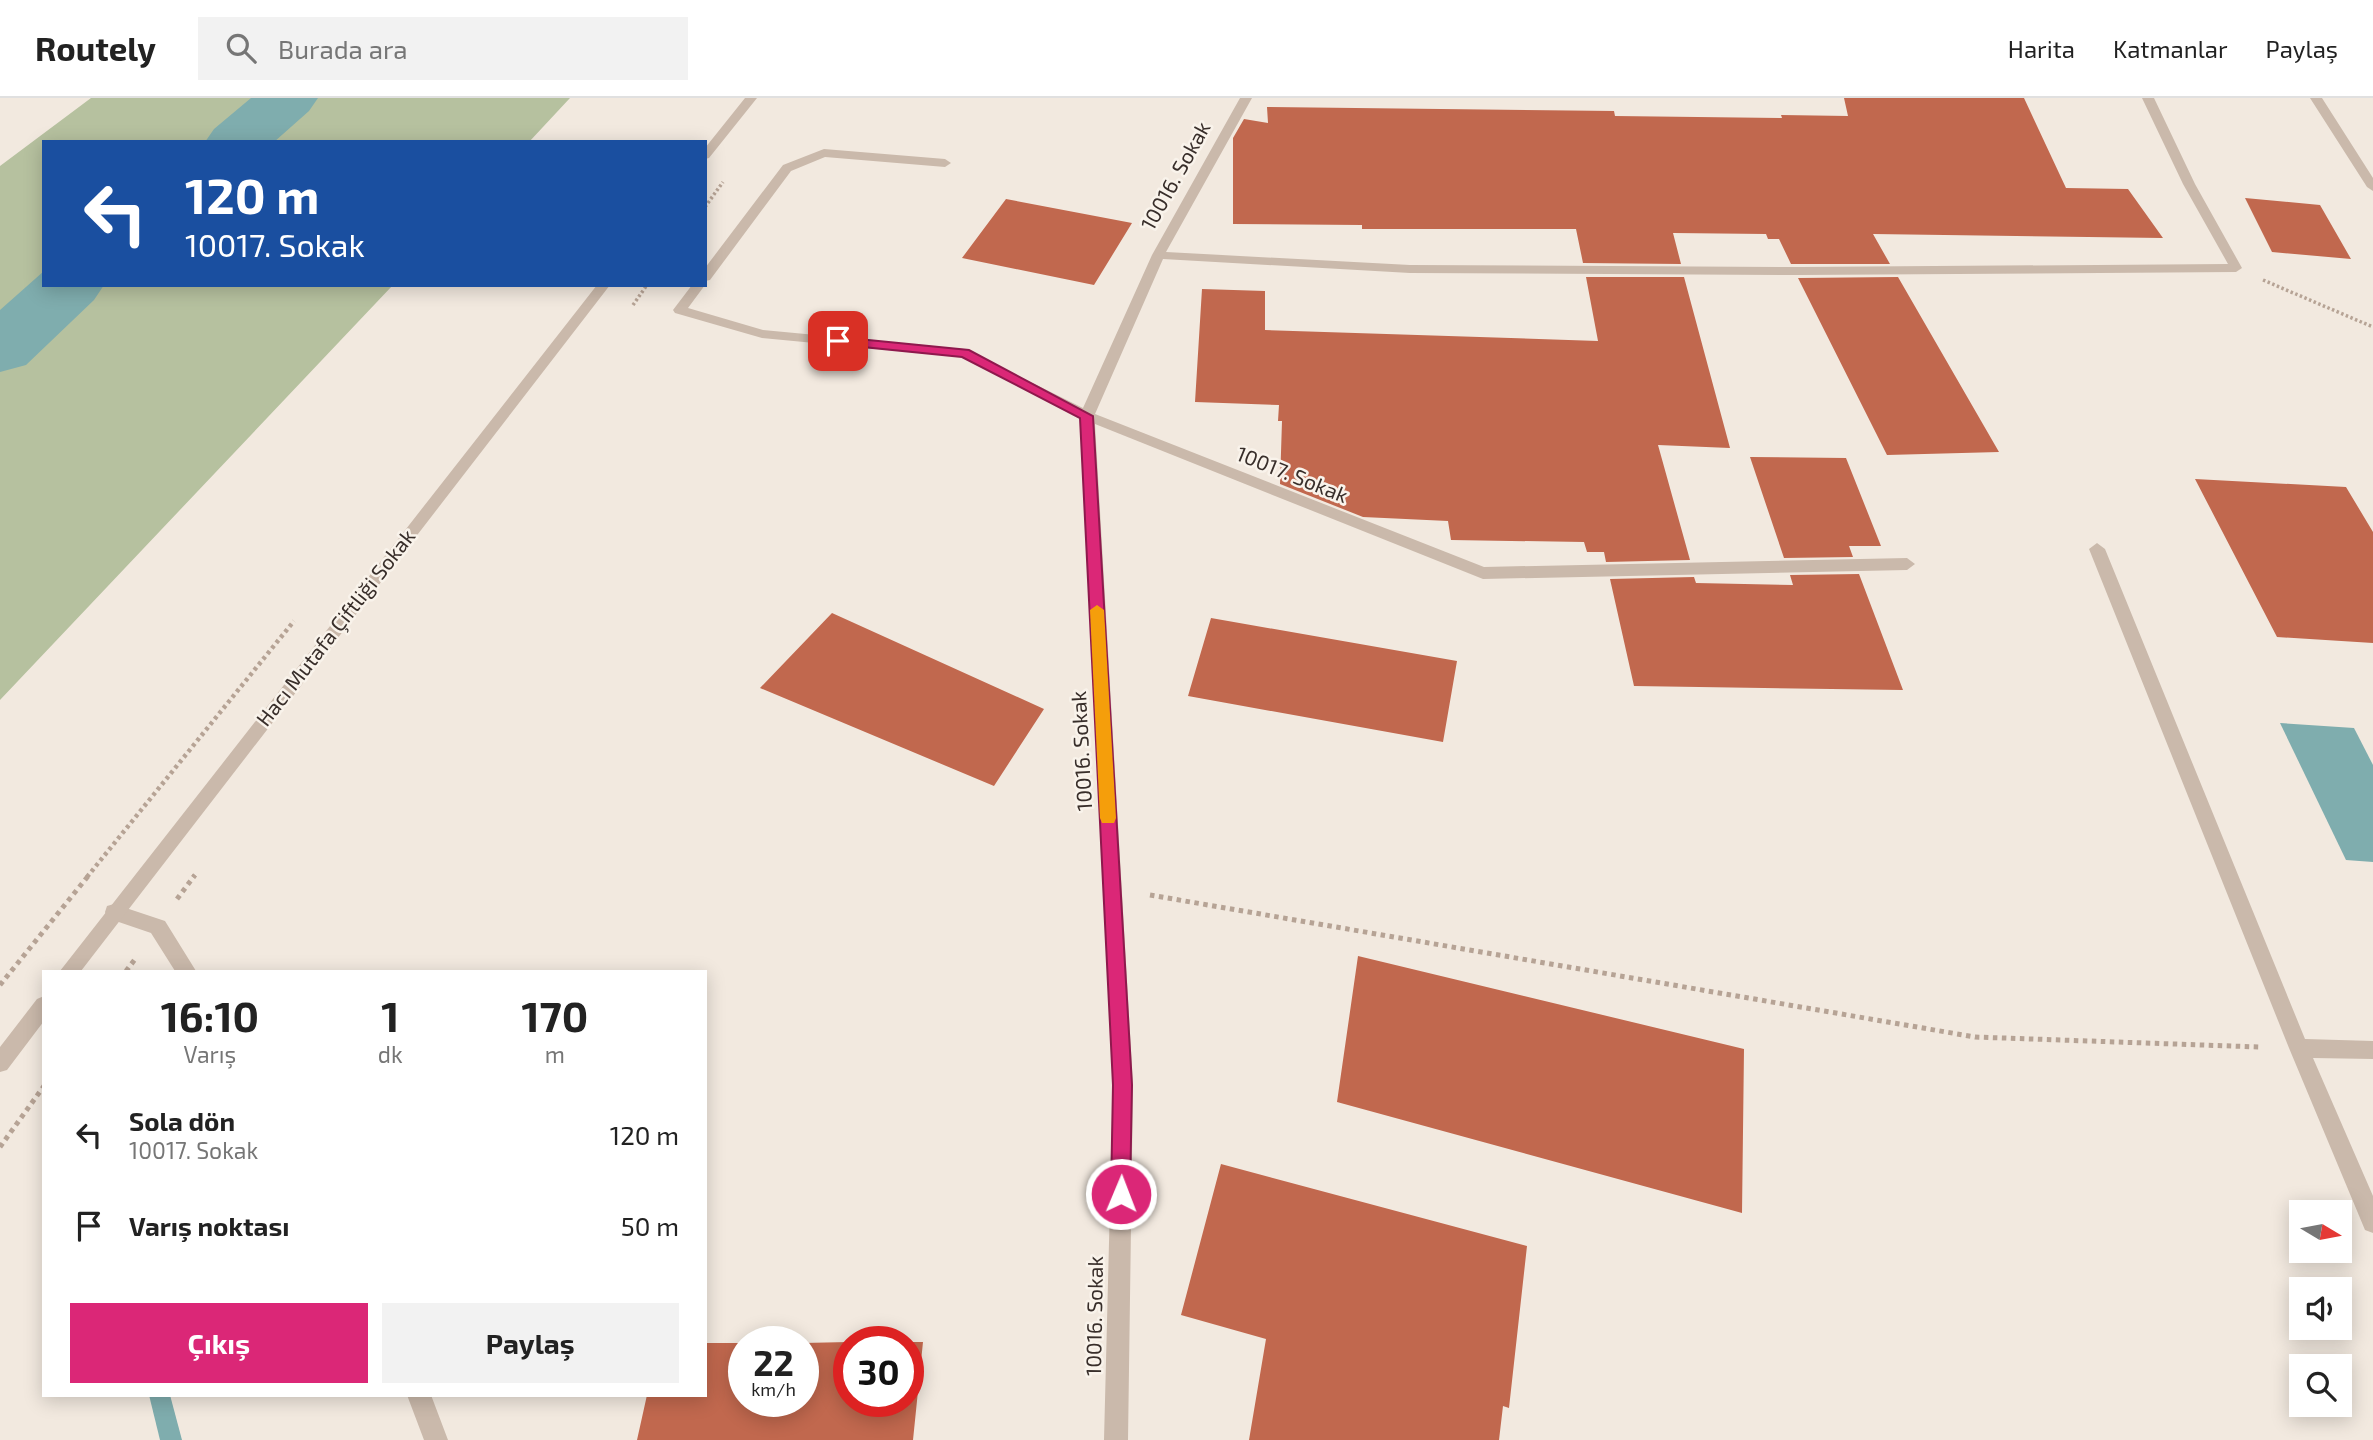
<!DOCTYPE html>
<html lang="tr">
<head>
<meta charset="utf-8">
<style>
	body { margin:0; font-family:"Exo 2",sans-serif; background:#f2f2f2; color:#222; height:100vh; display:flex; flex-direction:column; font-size:26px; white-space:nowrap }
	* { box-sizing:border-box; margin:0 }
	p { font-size:23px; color:#767676 }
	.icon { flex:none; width:38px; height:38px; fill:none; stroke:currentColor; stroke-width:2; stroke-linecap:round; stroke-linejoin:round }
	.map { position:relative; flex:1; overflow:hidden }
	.details { position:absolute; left:42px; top:872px; width:665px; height:427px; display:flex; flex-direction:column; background:#fff; border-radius:0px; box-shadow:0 4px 18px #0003 }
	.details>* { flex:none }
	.top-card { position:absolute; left:42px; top:42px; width:665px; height:147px; border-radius:0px; box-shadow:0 4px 18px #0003; background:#1a4fa0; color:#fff; overflow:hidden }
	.needle { width:46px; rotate:100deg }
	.buttons { position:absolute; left:2289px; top:1102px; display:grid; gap:14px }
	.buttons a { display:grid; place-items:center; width:63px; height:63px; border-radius:0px; background:#fff; box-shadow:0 4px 18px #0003; font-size:35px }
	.speed { position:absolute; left:728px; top:1228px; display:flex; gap:14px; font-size:35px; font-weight:700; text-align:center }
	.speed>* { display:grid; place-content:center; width:91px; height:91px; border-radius:50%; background:#fff; box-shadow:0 4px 18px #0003; line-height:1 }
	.speed small { font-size:18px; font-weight:400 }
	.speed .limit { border:10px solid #d22; background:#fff; color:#111 }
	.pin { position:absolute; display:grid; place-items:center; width:60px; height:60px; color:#fff; margin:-30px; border-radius:14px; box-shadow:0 4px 10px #0006 }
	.me { position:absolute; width:77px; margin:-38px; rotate:1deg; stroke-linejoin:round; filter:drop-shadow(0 0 5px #0008) }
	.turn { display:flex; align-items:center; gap:24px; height:147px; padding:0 28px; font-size:32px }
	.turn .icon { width:91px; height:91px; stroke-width:2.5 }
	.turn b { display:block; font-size:49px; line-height:60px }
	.eta { display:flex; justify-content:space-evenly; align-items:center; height:119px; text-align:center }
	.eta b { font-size:42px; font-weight:700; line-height:49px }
	.cta { display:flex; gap:14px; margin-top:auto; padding:14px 28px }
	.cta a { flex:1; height:80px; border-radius:0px; background:#db2777; color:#fff; font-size:28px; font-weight:700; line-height:80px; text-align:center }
	.cta a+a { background:#f2f2f2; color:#222 }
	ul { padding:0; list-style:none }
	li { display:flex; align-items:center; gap:21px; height:91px; padding:0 28px }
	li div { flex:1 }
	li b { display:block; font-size:26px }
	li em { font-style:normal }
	header { display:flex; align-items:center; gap:42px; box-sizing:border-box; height:98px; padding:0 35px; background:#fff; border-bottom:2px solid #e0e0e0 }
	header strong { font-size:33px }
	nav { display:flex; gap:38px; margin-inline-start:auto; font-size:24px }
	.search { width:490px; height:63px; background:#f2f2f2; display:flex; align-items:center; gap:18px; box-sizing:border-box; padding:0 24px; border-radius:0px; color:#767676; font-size:26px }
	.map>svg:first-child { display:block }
</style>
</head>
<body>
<header>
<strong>Routely</strong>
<div class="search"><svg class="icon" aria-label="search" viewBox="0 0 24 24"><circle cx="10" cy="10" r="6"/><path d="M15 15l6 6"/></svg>Burada ara</div>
<nav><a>Harita</a><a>Katmanlar</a><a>Paylaş</a></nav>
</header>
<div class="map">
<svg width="2373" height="1342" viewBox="0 0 2373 1342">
	<rect width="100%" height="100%" fill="#f2e9df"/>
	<path fill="#b6c19f" d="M91 0H570L529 44H44V187H393L0 602V68Z"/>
	<path fill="#7fadae" d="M2280 625 2354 630 2373 667V764L2346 762Z"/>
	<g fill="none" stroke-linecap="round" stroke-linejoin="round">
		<path fill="#7fadae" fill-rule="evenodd" d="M149 1297H170L182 1342H160Z"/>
		<path fill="#7fadae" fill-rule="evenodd" d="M251 0H318L309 13 274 44H205L214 31Z
			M44 173V187H104L94 202 26 267 0 274V212Z"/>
	</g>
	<path fill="#c1684e" d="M1844 0H2024L2066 90 2128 91 2163 140 1873 136 1890 166H1791L1779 141H1768L1766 136 1673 135 1681 166 1583 165 1576 131H1362V127L1233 126V40L1244 21 1268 25 1267 9 1614 13 1615 18 1782 20 1781 17 1848 18Z
		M2245 100 2320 107 2351 161 2272 154Z
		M1006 101 1132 125 1094 187 962 160Z
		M1586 179H1684L1730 350 1658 347 1690 462 1606 464 1604 454H1587L1584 444 1451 442 1448 423 1363 419 1280 386 1282 323H1278L1279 307 1195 304 1202 191 1265 193V232L1598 243Z
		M1898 179 1999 354 1887 357 1798 180Z
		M1750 359 1846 360 1881 448H1849L1853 459 1784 460Z
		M2195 381 2346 389 2373 434V545L2277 539Z
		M1859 476 1903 592 1634 588 1610 481 1694 479 1696 485 1793 487 1790 477Z
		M832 515 1044 611 994 688 760 590Z
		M1211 520 1457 563 1443 644 1188 598Z
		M1358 858 1744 951 1742 1115 1337 1004Z
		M1221 1066 1527 1148 1509 1310 1503 1308 1499 1342H1249L1266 1241 1181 1217Z
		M849 1244V1304H908V1244H851H923L913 1342H637L647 1297H705V1245H744V1304H803V1245Z"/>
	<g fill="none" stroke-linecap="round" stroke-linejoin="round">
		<path stroke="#b6a395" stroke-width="3.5" stroke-dasharray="2.5 2.5" stroke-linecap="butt" d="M705 109 723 84
			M2263 182 2373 229
			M633 207 647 187"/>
		<path stroke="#b6a395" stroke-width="4.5" stroke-dasharray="3.5 3.5" stroke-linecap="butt" d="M87 779 294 523
			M193 779 195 777"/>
		<path stroke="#b6a395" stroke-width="5" stroke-dasharray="4.5 4.5" stroke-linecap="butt" d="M1150 797 1975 939 2259 949
			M177 801 195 777
			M126 873 136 860
			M0 887 89 777
			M0 1049 44 988"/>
		<path fill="#cab9ab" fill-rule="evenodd" d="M1240 0H1252L1166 154 1410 167 1801 169 2228 166 2183 86 2142 0H2154L2195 86 2242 170 2236 174 1801 177 1410 175 1163 161 1095 316 1484 469 1907 460 1915 466 1907 472 1483 481 1095 326 1133 987 1128 1342H1104L1113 987 1080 320 961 259 762 240 675 215 673 212 692 187H705L688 210 763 232 964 251 1083 310 1152 157Z
			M2310 0H2322L2373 80V93L2367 89Z
			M824 51 945 61 951 65 945 69 825 59 791 73 710 182 705 183V170L783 67Z
			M2097 445 2105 451 2305 941 2373 943V961L2313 960 2373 1098V1135L2365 1132 2289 950 2089 451Z
			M114 806 165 823 196 873H175L151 835 107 820 105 814 107 808Z
			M407 1297H431L448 1342H424Z"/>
		<path fill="#cab9ab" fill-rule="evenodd" d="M745 0H757L709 60 705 61V50Z
			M597 187H610L81 873H60Z
			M44 898V923L7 972 0 974V949L37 901Z"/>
	</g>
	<path fill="#db2777" stroke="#8e194d" stroke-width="2" d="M838 239 969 252 1093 318 1132 987 1130 1096 1127 1103 1121 1106 1114 1103 1111 1096 1113 987 1080 320 962 259 833 246 832 243Z"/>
	<path fill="#f59e0b" d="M1097 507 1104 512 1116 720 1114 725H1102L1100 720 1090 512Z"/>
	<g text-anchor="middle" stroke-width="5" stroke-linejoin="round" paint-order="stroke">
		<g font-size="21" fill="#382e2a" stroke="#f9f3eb">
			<text transform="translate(1176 78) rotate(-61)" y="7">10016. Sokak</text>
			<text transform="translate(1292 377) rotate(22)" y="7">10017. Sokak</text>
			<text transform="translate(336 530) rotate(-52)" y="7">Hacı Mutafa Çiftliği Sokak</text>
			<text transform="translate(1082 653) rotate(-93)" y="7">10016. Sokak</text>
			<text transform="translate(1095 1218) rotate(-89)" y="7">10016. Sokak</text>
		</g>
	</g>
</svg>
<div class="buttons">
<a><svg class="needle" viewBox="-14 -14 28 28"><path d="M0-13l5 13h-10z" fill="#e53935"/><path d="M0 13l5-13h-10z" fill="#767676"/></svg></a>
<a><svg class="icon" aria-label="sound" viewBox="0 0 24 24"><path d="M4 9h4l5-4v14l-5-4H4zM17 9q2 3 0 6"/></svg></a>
<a><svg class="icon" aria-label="search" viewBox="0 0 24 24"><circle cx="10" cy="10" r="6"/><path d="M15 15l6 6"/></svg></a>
</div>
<div class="speed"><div>22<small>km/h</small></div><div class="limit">30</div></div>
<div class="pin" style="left:838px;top:243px;background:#d93025"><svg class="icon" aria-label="arrive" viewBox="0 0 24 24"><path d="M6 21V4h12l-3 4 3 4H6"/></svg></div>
<svg class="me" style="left:1121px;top:1096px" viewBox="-20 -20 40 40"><circle r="17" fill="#db2777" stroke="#fff" stroke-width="3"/><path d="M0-11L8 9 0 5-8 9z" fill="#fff"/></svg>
<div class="top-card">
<div class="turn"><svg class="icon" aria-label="left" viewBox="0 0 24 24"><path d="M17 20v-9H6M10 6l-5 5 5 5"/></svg><div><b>120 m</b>10017. Sokak</div></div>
</div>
<section class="details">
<div class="eta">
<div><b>16:10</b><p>Varış</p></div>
<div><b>1</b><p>dk</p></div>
<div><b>170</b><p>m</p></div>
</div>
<ul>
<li><svg class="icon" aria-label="left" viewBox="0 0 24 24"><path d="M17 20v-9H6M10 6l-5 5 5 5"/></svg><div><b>Sola dön</b><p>10017. Sokak</p></div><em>120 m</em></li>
<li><svg class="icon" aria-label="arrive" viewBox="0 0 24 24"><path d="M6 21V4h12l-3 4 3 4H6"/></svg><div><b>Varış noktası</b></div><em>50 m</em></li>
</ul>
<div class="cta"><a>Çıkış</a><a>Paylaş</a></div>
</section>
</div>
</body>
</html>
